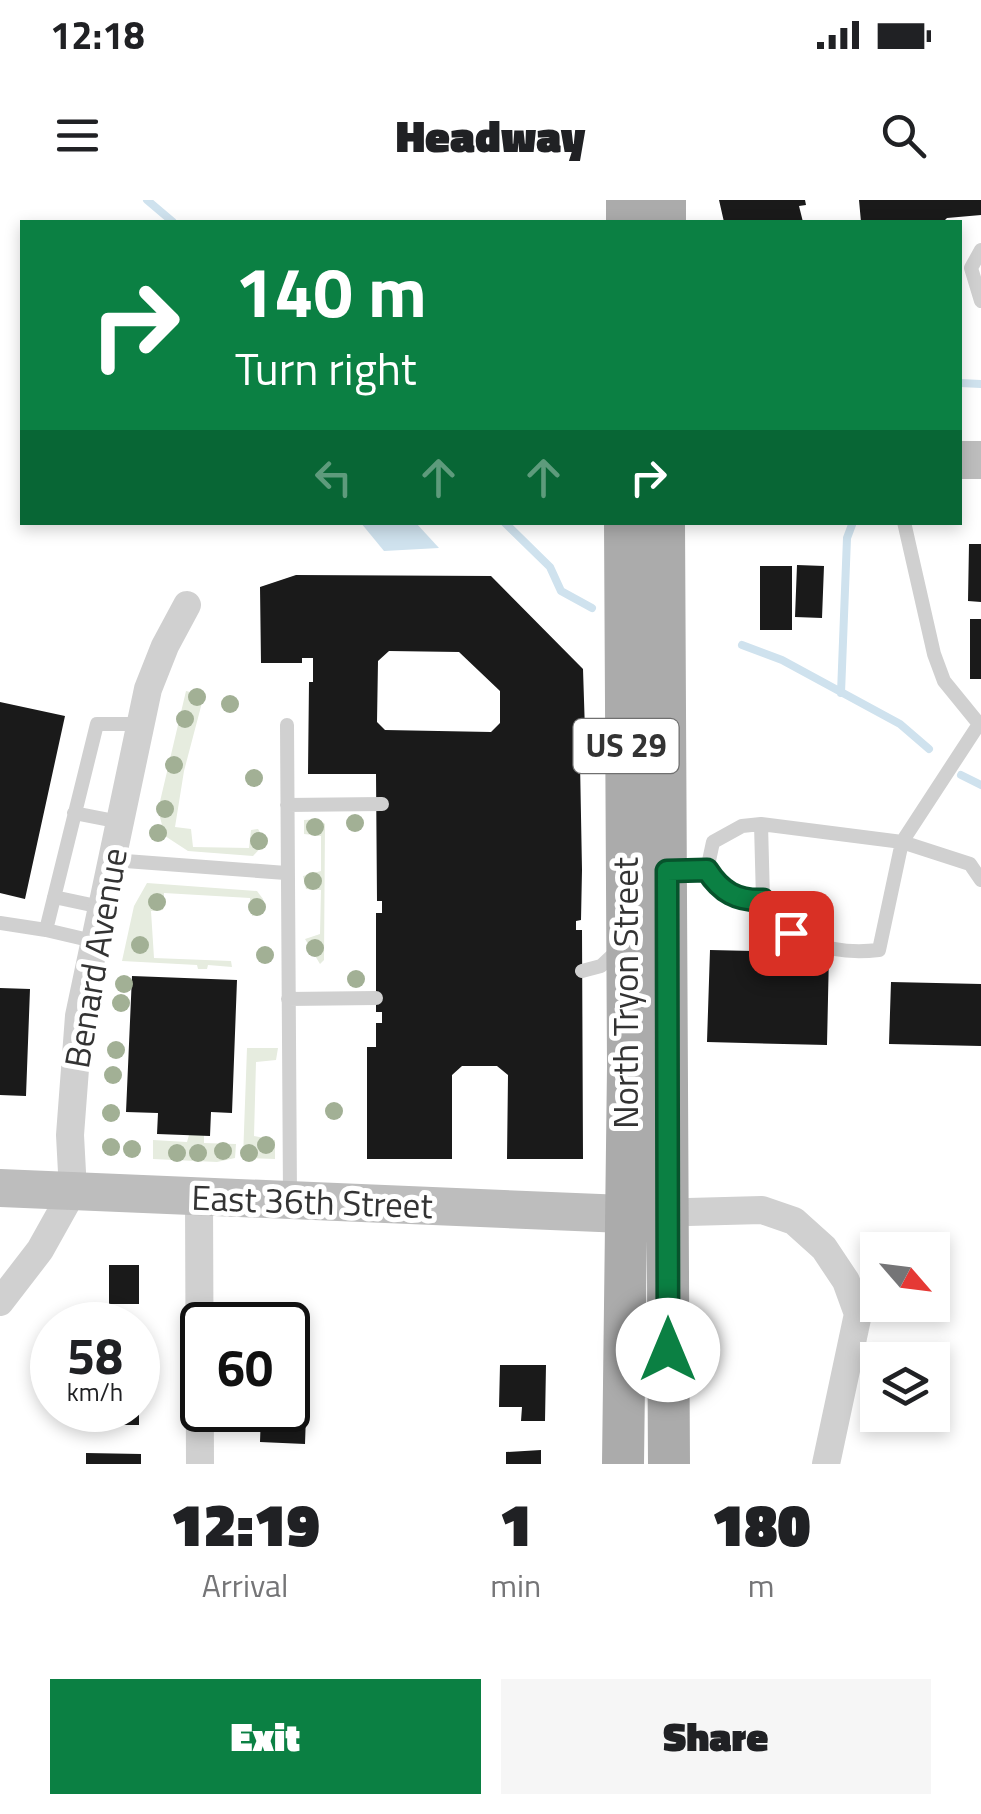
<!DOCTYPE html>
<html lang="en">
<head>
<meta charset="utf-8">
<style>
	body { margin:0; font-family:"Titillium Web",sans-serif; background:#f6f6f6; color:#202124; height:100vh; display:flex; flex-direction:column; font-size:38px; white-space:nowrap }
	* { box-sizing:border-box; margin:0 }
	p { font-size:32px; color:#757577 }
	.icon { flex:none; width:55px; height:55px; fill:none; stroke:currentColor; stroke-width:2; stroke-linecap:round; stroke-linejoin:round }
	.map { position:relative; height:1264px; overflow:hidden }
	.sheet { display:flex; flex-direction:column; background:#fff; flex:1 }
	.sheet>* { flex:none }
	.top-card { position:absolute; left:20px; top:20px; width:942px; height:305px; border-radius:0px; box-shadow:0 5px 15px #0003; background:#0b8043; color:#fff; overflow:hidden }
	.needle { width:65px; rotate:118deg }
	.controls { position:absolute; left:860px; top:1032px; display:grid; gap:20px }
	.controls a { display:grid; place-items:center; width:90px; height:90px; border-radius:0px; background:#fff; box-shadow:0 5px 15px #0003; font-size:50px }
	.speed { position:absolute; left:30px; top:1102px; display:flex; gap:20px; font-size:50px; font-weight:700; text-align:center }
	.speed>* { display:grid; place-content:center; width:130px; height:130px; border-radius:50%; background:#fff; box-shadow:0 5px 15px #0003; line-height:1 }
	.speed small { font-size:25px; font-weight:400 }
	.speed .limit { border:5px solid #111; border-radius:15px; background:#fff; color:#111 }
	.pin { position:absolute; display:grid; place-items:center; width:85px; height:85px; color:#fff; margin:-42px; border-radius:20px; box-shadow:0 5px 15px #0006 }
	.me { position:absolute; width:110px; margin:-55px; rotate:0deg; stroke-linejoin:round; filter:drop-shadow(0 0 8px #0008) }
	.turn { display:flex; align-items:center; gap:35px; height:210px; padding:0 50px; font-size:45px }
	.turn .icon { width:130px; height:130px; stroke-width:2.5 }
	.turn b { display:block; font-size:70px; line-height:85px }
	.lanes { display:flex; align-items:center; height:95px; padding:0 50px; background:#0003; justify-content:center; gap:50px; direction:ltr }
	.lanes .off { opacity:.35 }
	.eta { display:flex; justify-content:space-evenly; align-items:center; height:170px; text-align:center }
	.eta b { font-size:60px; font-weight:800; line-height:70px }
	.button { display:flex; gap:20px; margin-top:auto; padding:20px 50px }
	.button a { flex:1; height:115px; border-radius:0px; background:#0b8043; color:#fff; font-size:40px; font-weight:800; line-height:115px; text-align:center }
	.button a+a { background:#f6f6f6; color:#202124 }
	.status { display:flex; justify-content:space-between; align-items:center; height:70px; padding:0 50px; background:#fff; direction:ltr }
	.status svg { height:28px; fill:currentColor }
	header { display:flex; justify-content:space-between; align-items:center; height:130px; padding:0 50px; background:#fff; font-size:45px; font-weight:800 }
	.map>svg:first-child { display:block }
</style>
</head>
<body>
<div class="status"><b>12:18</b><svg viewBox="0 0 49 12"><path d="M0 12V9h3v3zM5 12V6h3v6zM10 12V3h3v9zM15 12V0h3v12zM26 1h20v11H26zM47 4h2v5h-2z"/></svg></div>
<header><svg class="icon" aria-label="menu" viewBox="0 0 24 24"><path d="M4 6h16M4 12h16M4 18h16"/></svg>Headway<svg class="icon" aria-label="search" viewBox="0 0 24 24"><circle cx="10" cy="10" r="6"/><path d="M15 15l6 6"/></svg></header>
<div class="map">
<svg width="981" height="1264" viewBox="0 0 981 1264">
	<rect width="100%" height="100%" fill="#fff"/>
	<path fill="#e6ecdf" d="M186 491 204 495 184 571 175 627 191 629 193 647 249 648 251 630 258 629 266 642 253 656 188 651 165 636 158 610Z
		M319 619 325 624 324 760 320 764 305 739 320 734 321 690 306 689 303 676 321 671V636L304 634V620Z
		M147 683 257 691 263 699 262 713 252 716 250 698 164 693 163 710 151 711 154 758 231 761 232 767 208 765 207 769H198L197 765 122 761 134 706Z
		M247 848H278L276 860 256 862 254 936 275 940V959L243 958Z
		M189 935H204V943L236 944 235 958 217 962 153 959V940L187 942Z"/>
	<path fill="#cfe2ee" d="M361 323H416L439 348 384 351Z"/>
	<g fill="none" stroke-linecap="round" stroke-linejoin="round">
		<path stroke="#cfe2ee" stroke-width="8" d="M147 0 173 22
			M960 183 981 184
			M504 322 550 367 561 391 592 408
			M742 445 782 460 900 524 929 549
			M841 493 847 338 853 322
			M961 575 981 585"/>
	</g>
	<path fill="#1a1a1a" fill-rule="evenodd" d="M719 0H805L806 5 799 6 803 22H724Z
		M859 0H981V15L947 18 943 22H861Z
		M969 344H981V402L968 401Z
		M797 365 824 366 822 418 795 417Z
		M760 366H792V430H760Z
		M296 375 491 376 583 469 586 562H580L582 670 581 720 576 721V730H582L583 959H507L508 875 497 866H462L452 875V959H367V847H376V823H382V812H376V713H382V701H377L376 574H308L309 482H313V458H302V463H261L260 387ZM389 451 459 452 500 491V523L491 532 385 530 377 522 378 461Z
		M970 419H981V479H970Z
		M0 502 65 516 25 699 0 693Z
		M710 750 829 753 827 845 707 842Z
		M132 776 237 780 232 913 211 912 210 936 157 934 158 913 126 912Z
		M891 782 981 784V846L889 844Z
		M0 788 30 789 26 896 0 895Z
		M109 1065H139V1104H109Z
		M500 1165H546L545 1221H521L522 1207H499Z
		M109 1210H139V1225H109Z
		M261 1212 306 1214 305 1244 260 1242Z
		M541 1250V1264H506V1252Z
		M86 1253 141 1254V1264H86Z"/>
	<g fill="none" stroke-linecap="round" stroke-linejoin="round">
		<path stroke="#d0d0d0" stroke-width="14" d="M981 50 971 68 981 101
			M287 525 290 996
			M287 605 382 604
			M74 613 120 622
			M761 624 763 700C737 701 721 692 707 670L713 642 742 626 761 624 902 642 979 524 944 481 934 454 904 322
			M112 660 286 673
			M668 671 707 670
			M54 697 101 707
			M763 700C797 740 824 756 879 750L902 642 970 664 981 680
			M0 723 46 730 97 524H140
			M46 730 93 741
			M582 771 601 766 617 751
			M288 799 376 798"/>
		<path stroke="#d0d0d0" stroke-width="28" d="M199 998 200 1264
			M651 1013 762 1010 794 1021 824 1048 846 1081 858 1114 826 1264
			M0 1102 40 1050 73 991 70 935 79 816 148 489 165 446 187 405"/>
		<path stroke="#bdbdbd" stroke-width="38" d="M960 260H981
			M0 988 624 1014"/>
		<path stroke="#ababab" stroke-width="42" d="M627 0V22
			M665 22V0
			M664 322 669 1264
			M623 1264 628 867 625 322"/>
	</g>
	<g fill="#a2b095">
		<circle cx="197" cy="497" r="9"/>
		<circle cx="230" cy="504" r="9"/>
		<circle cx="185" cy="519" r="9"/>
		<circle cx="174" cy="565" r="9"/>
		<circle cx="254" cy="578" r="9"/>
		<circle cx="165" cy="609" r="9"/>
		<circle cx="355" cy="623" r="9"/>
		<circle cx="315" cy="627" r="9"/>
		<circle cx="158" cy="633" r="9"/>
		<circle cx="259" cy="641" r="9"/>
		<circle cx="313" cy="681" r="9"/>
		<circle cx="157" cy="702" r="9"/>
		<circle cx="257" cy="707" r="9"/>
		<circle cx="140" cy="745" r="9"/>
		<circle cx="315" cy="748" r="9"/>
		<circle cx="265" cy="755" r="9"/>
		<circle cx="356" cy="779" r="9"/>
		<circle cx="124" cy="784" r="9"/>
		<circle cx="121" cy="803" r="9"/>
		<circle cx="116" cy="850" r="9"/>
		<circle cx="113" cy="875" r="9"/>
		<circle cx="334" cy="911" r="9"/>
		<circle cx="111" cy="913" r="9"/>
		<circle cx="266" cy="945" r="9"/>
		<circle cx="111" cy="947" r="9"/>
		<circle cx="132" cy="949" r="9"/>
		<circle cx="223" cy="951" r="9"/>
		<circle cx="177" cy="953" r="9"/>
		<circle cx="198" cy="953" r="9"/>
		<circle cx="249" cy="953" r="9"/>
	</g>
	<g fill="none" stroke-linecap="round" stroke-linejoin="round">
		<defs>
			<path id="route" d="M668 1150 667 671 707 670C721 692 737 701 763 700L791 733"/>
		</defs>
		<use href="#route" stroke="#07532c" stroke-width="25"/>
		<use href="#route" stroke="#0b8043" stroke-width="18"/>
	</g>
	<g text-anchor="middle" stroke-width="10" stroke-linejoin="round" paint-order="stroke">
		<rect fill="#fff" stroke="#707070" stroke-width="2.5" x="573.5" y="519" width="105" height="54" rx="8"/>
		<g font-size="32" font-weight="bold" fill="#333">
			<text x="626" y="557">US 29</text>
		</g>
		<g font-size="35" fill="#333" stroke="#fff">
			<text transform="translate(96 758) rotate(-80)" y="12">Benard Avenue</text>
			<text transform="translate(626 793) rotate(-90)" y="12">North Tryon Street</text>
			<text transform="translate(312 1002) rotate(2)" y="12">East 36th Street</text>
		</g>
	</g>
</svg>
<div class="controls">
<a><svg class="needle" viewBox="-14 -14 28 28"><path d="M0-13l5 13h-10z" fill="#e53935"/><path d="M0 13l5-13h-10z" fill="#757577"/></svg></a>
<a><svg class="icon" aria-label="layers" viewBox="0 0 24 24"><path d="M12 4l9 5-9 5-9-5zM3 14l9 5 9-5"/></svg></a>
</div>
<div class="speed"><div>58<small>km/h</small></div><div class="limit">60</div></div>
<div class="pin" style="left:791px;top:733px;background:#d93025"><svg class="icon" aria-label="arrive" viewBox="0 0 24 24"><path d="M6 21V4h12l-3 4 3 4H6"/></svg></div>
<svg class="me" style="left:668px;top:1150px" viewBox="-20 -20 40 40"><circle r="19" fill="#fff"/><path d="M0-13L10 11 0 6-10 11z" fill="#0b8043"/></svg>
<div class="top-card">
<div class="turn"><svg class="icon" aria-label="right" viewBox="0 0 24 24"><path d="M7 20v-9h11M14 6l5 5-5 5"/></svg><div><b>140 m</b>Turn right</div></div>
<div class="lanes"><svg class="icon off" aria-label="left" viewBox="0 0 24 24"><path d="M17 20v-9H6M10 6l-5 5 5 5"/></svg><svg class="icon off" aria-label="ahead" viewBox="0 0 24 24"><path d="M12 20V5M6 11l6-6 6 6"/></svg><svg class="icon off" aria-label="ahead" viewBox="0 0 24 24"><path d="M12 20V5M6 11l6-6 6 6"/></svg><svg class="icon" aria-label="right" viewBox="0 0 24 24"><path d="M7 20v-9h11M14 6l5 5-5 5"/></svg></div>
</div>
</div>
<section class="sheet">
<div class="eta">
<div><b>12:19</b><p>Arrival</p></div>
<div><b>1</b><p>min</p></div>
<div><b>180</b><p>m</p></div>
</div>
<div class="button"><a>Exit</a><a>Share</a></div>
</section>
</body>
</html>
